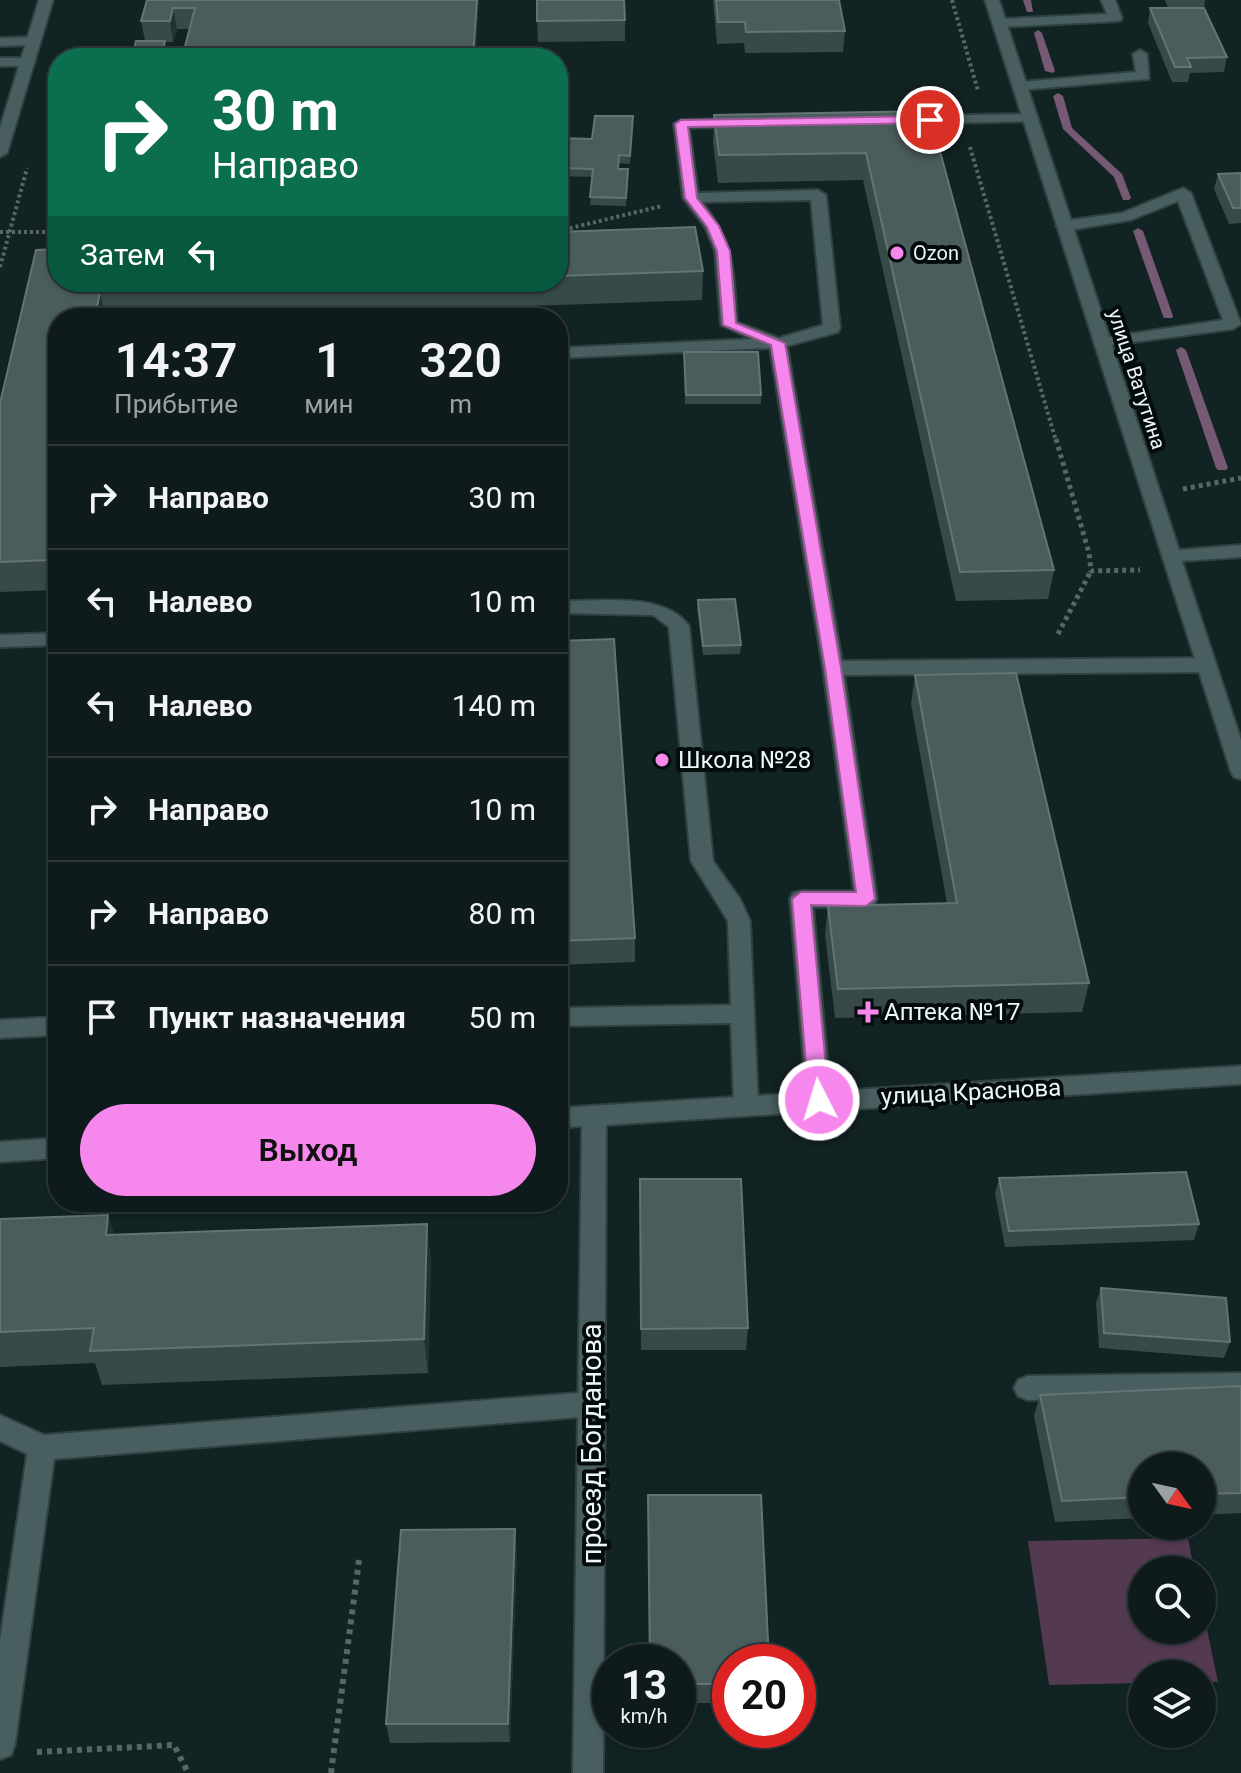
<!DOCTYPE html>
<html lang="ru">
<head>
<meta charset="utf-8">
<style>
	body { margin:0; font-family:Roboto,sans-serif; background:#1c2728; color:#f1f3f6; height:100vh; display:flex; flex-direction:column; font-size:30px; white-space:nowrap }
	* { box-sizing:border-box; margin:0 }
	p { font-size:26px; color:#9ba1a3 }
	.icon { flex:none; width:44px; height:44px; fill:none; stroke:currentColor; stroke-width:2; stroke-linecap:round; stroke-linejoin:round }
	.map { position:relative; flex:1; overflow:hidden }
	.side { position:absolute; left:48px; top:308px; width:520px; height:904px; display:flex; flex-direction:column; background:#0e1a1b; border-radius:32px; box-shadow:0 2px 6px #0004,0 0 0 2px #2e383a }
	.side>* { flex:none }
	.guide { position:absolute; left:48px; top:48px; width:520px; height:244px; border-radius:32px; box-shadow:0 2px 6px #0004,0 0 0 2px #2e383a; background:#0b6e4f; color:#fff; overflow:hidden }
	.needle { width:52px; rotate:123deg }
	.tools { position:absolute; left:1128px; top:1452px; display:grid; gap:16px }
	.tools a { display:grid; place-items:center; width:88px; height:88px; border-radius:50%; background:#0e1a1b; box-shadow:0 2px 6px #0004,0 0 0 2px #2e383a; font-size:40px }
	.speed { position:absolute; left:592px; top:1644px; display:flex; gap:16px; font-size:40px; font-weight:700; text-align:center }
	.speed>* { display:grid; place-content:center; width:104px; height:104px; border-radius:50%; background:#0e1a1b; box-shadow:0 2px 6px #0004,0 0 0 2px #2e383a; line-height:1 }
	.speed small { font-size:20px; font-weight:400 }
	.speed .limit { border:12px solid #d22; background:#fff; color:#111 }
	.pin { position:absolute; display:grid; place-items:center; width:68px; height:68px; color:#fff; margin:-34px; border:4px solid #fff; border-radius:50%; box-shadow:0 2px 8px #0007 }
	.me { position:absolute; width:88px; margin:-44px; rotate:355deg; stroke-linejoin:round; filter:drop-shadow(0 0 6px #0008) }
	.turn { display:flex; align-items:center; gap:28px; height:168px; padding:0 32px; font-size:36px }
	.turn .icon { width:104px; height:104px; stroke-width:2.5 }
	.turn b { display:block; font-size:56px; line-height:68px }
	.then { display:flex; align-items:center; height:76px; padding:0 32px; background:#0003; gap:16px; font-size:30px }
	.eta { display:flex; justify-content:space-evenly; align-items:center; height:136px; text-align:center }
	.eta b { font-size:48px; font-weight:600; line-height:56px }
	.button { display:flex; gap:16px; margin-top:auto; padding:16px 32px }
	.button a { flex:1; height:92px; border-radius:48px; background:#f688ed; color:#111; font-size:32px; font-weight:600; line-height:92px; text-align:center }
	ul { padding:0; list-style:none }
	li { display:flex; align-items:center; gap:24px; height:104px; padding:0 32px; border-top:2px solid #2e383a }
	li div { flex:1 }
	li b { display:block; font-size:30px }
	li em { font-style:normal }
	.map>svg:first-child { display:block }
</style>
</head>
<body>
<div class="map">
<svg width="1241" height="1773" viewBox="0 0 1241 1773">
	<rect width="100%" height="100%" fill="#122324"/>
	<path fill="#533a51" d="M1188 1538 1194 1570H1142V1630H1202V1606L1218 1682H1202V1674H1142V1683L1049 1685 1028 1541Z"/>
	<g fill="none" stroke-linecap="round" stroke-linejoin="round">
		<path fill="#765973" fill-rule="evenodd" d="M1023 0H1031L1033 12H1027Z
			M1038 30 1042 33 1055 71 1053 73 1045 71 1034 33Z
			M1058 93 1063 96 1072 128 1122 174 1131 198 1129 200H1123L1114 177 1063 129 1053 96Z
			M1138 228 1143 231 1173 316 1172 318H1164L1163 316 1133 231Z
			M1181 347 1186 350 1228 468 1226 470H1218L1216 468 1176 350Z"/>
		<defs>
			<path id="service" d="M1101 0H1115L1122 18 1120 21 1000 27 993 23 1000 19 1107 14Z
				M0 38 34 37 41 41 34 45 0 46Z
				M1140 50 1147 54 1149 79 1021 90 1014 86 1021 82 1136 72 1133 54Z
				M1032 114 1037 115V121L901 124 894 120 901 116Z
				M743 119 748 120V126L689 128 698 193 818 190 826 195 840 328 838 332 787 346 842 661 1206 658 1216 665 1206 672 844 675 877 899 874 905 866 907H813L831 1100 827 1107 819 1110 811 1107 807 1100 790 899 793 893 801 891H854L823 668 770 348 558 358V348L752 339 721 325 715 251 705 227 683 198 674 124 681 120ZM811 200 823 325 779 338 737 322C733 271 736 245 702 202Z
				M1183 188 1191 193 1241 324 1233 329 1096 347 1094 343 1102 338 1223 320 1178 201 1131 220 1064 231 1056 226 1064 221 1122 213Z
				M558 601C597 602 665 591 689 626L713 861 740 899 750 921 758 1105 755 1112 746 1115 737 1112 734 1105 731 1023 558 1026V1008L731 1005 728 921 691 861 669 627 653 615 558 613Z
				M58 633V645L0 647V635Z
				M58 1017V1035L0 1038V1020Z
				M1241 1373V1397L1027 1400 1018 1396 1014 1388 1018 1380 1027 1376Z
				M591 1392 601 1395 604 1404 601 1413 591 1416 54 1459 15 1744 11 1755 0 1759V1641L27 1454 0 1441V1415L44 1435Z"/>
			<path id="minor" d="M985 0H999L1179 550 1241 545V557L1182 561 1241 740V779L1234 777 1231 772Z
				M0 58H28L35 62 28 66H0Z
				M1241 1066V1084L606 1125 603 1773H573L582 1126 558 1128V1108Z
				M58 1138V1158L0 1162V1142Z"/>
			<path id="tertiary" d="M39 0H53L7 153 0 157V128Z"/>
		</defs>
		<use href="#service" stroke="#314142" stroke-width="4"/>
		<use href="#minor" stroke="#314142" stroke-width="4"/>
		<use href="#tertiary" stroke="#314142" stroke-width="4"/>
		<path stroke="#576667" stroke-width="4" stroke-dasharray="3 3" stroke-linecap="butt" d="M952 0 978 91
			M970 147 1056 441
			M558 231 662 206
			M0 232H58
			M0 267 27 168"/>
		<path stroke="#576667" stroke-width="5" stroke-dasharray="4 4" stroke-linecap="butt" d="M1056 439 1089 553 1091 571 1140 570
			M1183 489 1241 478
			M1058 634 1091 571"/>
		<path stroke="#576667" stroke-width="6" stroke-dasharray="5 5" stroke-linecap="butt" d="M37 1752 174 1745 188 1773
			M331 1773 359 1560"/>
		<use href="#service" fill="#495e5f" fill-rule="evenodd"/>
		<use href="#minor" fill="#495e5f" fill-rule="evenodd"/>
		<use href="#tertiary" fill="#495e5f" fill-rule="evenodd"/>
	</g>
	<path fill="#38494a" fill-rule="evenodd" d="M147 0 476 58H132L145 41 141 21ZM177 29H189L183 54H167L165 42H173Z
		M713 0H839L845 31 843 52 745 53 744 43 717 44Z
		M1165 0H1205L1204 8 1227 57 1224 72 1190 73 1188 82H1172L1148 23 1150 8H1168Z
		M625 20V41L538 42 537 21Z
		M929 111 1054 570 1048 599 956 601 863 180 718 183 713 142 714 115Z
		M633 116 630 164 619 163 618 169H628L626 206 590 205 593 177 559 176V168L592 139Z
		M1241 173V223L1229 224 1214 189 1218 174Z
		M558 232 703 271 702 300 182 318H58V581L56 590 0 592V403L58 282H558Z
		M684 352 761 395V404H685Z
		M698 600 741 645 740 654 703 655 697 608Z
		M558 641 635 938V962L558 965Z
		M915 675 1089 983 1082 1012 835 1018 825 935 828 906 947 903 911 704Z
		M999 1178 1199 1224 1194 1240 1005 1247 995 1194Z
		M640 1179 748 1328 746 1350H641Z
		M108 1215 114 1235 431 1260 428 1373 102 1385 95 1363 0 1367V1219Z
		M1101 1288 1230 1342 1224 1358 1099 1348 1096 1303Z
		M1241 1386V1513L1202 1515V1466H1142V1518L1055 1522 1034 1416 1040 1395Z
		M648 1495 730 1662V1703H678V1662H649Z
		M517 1550 510 1742 390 1743 386 1724Z"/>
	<path fill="#203233" d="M477 0H479L476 58H473Z
		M173 8 177 29 173 42 170 21Z
		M165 41 168 58 162 54Z
		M100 292 105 318H95Z
		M58 514V581L56 590 49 560Z
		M108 1215 119 1250 106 1235Z
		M427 1224 431 1260 428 1373 424 1339Z
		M515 1529 517 1550 510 1742 508 1724Z"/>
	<path fill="#4b5c5d" stroke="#647475" stroke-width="2" d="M147 0H477L473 58H132L136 41H165L162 54H183L195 8H173L170 21H141Z
		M537 0H624L625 20 537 21Z
		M716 0H839L845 31 746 32 745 22H718Z
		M1150 8H1204L1227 57 1187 58 1191 67H1175Z
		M929 111 1054 570 960 572 866 153 719 155 714 115Z
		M595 116H633L630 156 619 155 618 169H628L626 198 590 197 593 169 559 168 562 138 592 139Z
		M1241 173V208H1233L1218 174Z
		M695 227 703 271 558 276V232Z
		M58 249V282H396L100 292 95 318H58V514L49 560 0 562V403L36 250Z
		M684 352H758L761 395H686Z
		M735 599 741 645 703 646 698 600Z
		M614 639 635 938 558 941V641Z
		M1016 673 1089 983 838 989 828 906 957 903 915 675Z
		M1186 1172 1199 1224 1009 1231 999 1178Z
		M640 1179H741L748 1328 641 1329Z
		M108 1215 106 1235 427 1224 424 1339 90 1351 94 1328 0 1332V1219Z
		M1101 1288 1226 1298 1230 1342 1104 1333Z
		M1241 1386V1493L1202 1494V1466H1142V1497L1062 1501 1040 1395Z
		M648 1495H761L769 1662H730V1684H678V1662H650Z
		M515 1529 508 1724H386L401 1530Z"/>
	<path fill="#f688ed" stroke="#a0589a" stroke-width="2" d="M930 116 936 120 934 123 688 127 697 198 719 226 730 251 736 323 785 343 841 668 875 899 866 906 811 905 829 1100 826 1106H812L809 1100 792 899 801 892H856L825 668 771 345 723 325 717 251 707 227 685 198 675 124 681 120Z"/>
	<g fill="#f688ed" stroke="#050b0b" stroke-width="3">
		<circle cx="897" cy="253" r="8"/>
		<circle cx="662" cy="760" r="8"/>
		<path d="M864 1000h8v8h8v8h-8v8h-8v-8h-8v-8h8z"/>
	</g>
	<g text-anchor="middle" stroke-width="8" stroke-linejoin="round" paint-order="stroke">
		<g font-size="20" fill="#edf7f8" stroke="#050b0b" text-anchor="start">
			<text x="913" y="260">Ozon</text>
		</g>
		<g font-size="20" fill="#edf7f8" stroke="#050b0b">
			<text transform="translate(1137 379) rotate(72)" y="7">улица Ватутина</text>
		</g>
		<g font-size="24" fill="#edf7f8" stroke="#050b0b" text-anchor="start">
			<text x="678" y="768">Школа №28</text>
			<text x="884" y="1020">Аптека №17</text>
		</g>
		<g font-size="24" fill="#edf7f8" stroke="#050b0b">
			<text transform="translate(971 1092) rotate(-3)" y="8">улица Краснова</text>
		</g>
		<g font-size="28" fill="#edf7f8" stroke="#050b0b">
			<text transform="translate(591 1444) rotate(-90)" y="10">проезд Богданова</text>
		</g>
	</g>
</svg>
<div class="tools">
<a><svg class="needle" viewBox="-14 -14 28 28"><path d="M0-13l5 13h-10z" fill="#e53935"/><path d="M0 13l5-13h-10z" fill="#9ba1a3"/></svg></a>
<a><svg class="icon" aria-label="search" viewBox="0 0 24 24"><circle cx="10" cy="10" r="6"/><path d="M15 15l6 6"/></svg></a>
<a><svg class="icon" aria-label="layers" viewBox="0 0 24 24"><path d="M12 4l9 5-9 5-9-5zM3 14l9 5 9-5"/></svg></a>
</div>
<div class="speed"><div>13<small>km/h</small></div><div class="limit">20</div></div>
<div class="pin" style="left:930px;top:120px;background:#d93025"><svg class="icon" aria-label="arrive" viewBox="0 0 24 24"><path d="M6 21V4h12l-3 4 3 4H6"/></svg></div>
<svg class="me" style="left:819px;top:1100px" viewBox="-20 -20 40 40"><circle r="17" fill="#f688ed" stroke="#fff" stroke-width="3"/><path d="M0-11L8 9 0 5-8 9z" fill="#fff"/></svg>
<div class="guide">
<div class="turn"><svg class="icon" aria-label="right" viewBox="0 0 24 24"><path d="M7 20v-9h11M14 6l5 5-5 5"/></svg><div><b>30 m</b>Направо</div></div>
<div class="then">Затем<svg class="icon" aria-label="left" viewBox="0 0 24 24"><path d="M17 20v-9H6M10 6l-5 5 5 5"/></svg></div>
</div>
<section class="side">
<div class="eta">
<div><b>14:37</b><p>Прибытие</p></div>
<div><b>1</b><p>мин</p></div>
<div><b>320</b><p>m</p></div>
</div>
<ul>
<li><svg class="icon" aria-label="right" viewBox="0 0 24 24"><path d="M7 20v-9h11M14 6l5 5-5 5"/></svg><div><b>Направо</b></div><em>30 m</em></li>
<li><svg class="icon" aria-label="left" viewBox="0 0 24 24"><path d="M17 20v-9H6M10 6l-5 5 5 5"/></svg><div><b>Налево</b></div><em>10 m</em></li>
<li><svg class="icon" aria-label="left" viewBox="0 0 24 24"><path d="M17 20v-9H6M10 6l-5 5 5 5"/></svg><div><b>Налево</b></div><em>140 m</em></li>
<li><svg class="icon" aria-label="right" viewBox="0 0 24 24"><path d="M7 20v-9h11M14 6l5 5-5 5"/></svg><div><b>Направо</b></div><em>10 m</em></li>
<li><svg class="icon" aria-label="right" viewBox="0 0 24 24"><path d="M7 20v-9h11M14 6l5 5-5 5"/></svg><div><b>Направо</b></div><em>80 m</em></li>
<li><svg class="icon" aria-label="arrive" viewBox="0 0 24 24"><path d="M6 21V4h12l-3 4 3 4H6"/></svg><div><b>Пункт назначения</b></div><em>50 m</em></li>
</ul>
<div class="button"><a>Выход</a></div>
</section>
</div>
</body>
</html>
